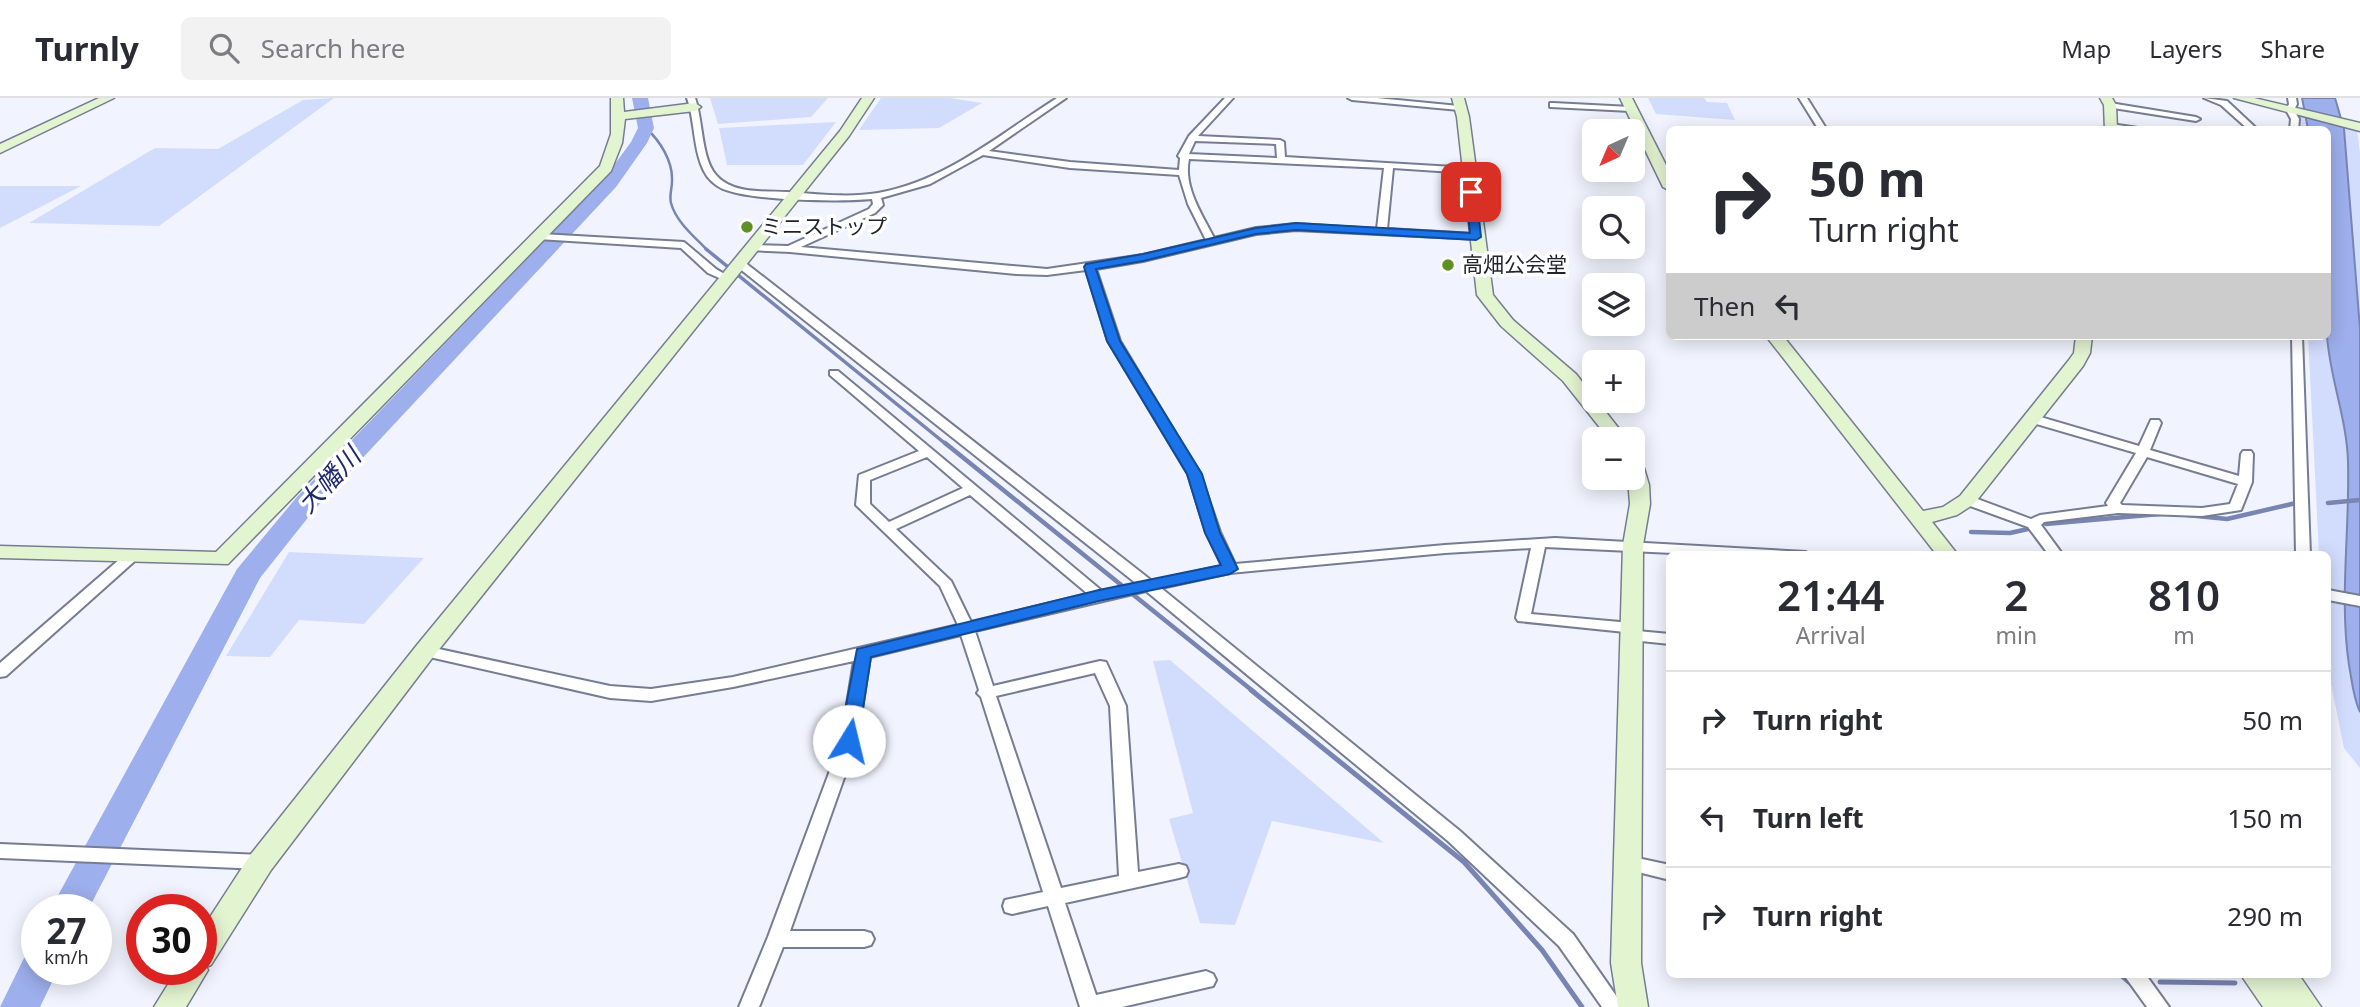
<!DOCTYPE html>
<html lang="en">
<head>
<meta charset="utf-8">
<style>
	body { margin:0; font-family:"Noto Sans","Noto Sans JP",sans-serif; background:#f2f2f3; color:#2b2b33; height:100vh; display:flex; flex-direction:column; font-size:26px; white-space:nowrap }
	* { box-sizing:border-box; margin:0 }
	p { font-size:23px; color:#7c7c81 }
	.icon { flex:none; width:38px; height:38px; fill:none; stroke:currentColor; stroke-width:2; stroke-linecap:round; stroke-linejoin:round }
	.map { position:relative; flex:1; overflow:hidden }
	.drawer { position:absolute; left:1666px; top:453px; width:665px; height:427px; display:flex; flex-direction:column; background:#fff; border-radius:10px; box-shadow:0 4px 18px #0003 }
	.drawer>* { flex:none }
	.guide { position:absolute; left:1666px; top:28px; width:665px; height:214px; border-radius:10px; box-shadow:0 4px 18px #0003; background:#fff; color:#2b2b33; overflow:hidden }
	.needle { width:46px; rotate:224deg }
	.fabs { position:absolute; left:1582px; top:21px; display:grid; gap:14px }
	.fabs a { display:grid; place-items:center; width:63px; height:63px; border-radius:10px; background:#fff; box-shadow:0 4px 18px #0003; font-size:35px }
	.speed { position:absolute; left:21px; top:796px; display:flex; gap:14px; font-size:35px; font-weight:700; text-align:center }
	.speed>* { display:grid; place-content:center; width:91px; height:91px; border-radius:50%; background:#fff; box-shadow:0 4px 18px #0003; line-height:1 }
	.speed small { font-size:18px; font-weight:400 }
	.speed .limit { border:10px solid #d22; background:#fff; color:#111 }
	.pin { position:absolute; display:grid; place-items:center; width:60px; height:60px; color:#fff; margin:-30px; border-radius:14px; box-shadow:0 4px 10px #0006 }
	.me { position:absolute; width:77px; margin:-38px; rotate:9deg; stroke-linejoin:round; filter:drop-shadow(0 0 5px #0008) }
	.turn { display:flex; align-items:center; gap:24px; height:147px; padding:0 28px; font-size:32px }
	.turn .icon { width:91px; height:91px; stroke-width:2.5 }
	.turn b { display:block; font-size:49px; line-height:60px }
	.then { display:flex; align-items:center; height:66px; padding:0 28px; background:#0003; gap:14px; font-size:26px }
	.eta { display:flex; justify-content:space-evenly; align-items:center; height:119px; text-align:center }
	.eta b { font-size:42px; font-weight:600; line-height:49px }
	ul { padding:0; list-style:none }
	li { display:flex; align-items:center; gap:21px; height:98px; padding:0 28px; border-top:2px solid #e1e1e2 }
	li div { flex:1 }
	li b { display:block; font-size:26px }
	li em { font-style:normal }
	header { display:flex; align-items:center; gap:42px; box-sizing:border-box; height:98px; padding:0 35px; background:#fff; border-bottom:2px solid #e1e1e2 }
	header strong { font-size:33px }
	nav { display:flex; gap:38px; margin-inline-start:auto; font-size:24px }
	.search { width:490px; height:63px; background:#f2f2f3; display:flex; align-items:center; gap:18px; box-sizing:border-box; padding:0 24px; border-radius:10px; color:#7c7c81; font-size:26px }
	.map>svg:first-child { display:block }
</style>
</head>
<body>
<header>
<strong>Turnly</strong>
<div class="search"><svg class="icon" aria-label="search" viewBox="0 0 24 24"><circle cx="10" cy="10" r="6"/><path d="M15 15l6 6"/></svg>Search here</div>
<nav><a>Map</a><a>Layers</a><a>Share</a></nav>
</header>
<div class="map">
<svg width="2360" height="909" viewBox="0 0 2360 909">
	<rect width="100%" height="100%" fill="#f1f4fe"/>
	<path fill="#d2dcfd" d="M334 0 159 128 29 125 155 50 218 51 303 2Z
		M710 0H828L811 19 718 26Z
		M881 0H950L982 5 939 30 859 32Z
		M1648 0H1704L1707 4 1727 5 1735 22 1656 16Z
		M2297 16 2357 31 2360 55V670L2344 650 2328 571V457H2319L2308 238H2328V32H2297Z
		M836 24 803 67H727L719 30Z
		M0 88H81L0 130Z
		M289 454 424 460 364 526 299 522 270 559 226 558Z
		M1170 562 1384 745 1272 723 1235 827 1200 825 1169 721 1193 715 1153 563Z"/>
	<path fill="#9dafec" stroke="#7885b3" stroke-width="2" d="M2302 0H2335L2344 31 2360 231V614C2353 599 2352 583 2349 567 2339 500 2350 432 2348 364 2347 321 2330 281 2327 238L2328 32 2308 31Z"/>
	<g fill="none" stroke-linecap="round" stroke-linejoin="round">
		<path stroke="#7885b3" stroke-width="2.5" d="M1799 0 1818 32
			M646 30C660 43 673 63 672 83 672 91 669 98 671 105 676 124 695 139 708 153"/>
		<path stroke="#7885b3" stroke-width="3.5" d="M706 151 947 347"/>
		<path stroke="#7885b3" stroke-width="4.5" d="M945 345 1254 594
			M2328 405 2360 402
			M2187 417 2227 421 2296 405
			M2046 426 2160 416
			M1971 434 2010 435 2028 431"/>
		<path stroke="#7885b3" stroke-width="5" d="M1251 592 1464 764 1542 852 1582 909
			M2121 877 2129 884
			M2160 884 2235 885"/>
		<path fill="#9dafec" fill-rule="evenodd" d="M632 0H648L654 30 647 45 616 89 314 412 260 480 88 812H50L237 471 296 400 604 81 631 44 638 30Z
			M37 855V872H58L40 909H0L24 860Z"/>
		<defs>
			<path id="street" d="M687 0H695C703 22 701 60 716 77 732 96 764 93 787 94 817 96 848 100 878 95 946 83 1000 36 1057 0H1066L989 53 1070 64 1179 72 1180 60 1178 58 1189 38 1225 0H1233L1198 38 1280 42 1284 44 1285 59 1471 70 1472 72 1468 75 1393 70 1387 131 1476 136 1479 137V141L1296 132 1256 136 1143 163 1096 171 1120 243 1200 376 1220 434 1235 466 1445 447 1555 440 1806 454 1808 457H1715L1545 449 1531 516 1631 525 1636 526 1639 530 1637 533 1670 536V546L1631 542 1626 541 1623 537 1625 534 1518 523 1516 520 1531 450 1445 455 1230 475 1161 490 1460 733 1573 836 1624 909H1602L1559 848 1448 743 1146 493 975 533 993 588 1100 563 1106 564 1126 608 1138 774 1179 766 1186 768 1188 773 1186 778 1179 780 1065 805 1096 897 1206 873 1213 876 1216 882 1213 888 1122 909H1080L1048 808 1012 816 1005 814 1003 808 1005 802 1043 794 981 599 977 595 979 592 961 537 870 559 857 643 790 833H864L871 835 874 841 871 847 864 849H783L759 909H739L768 839 841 643 854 563 733 589 651 603 610 600 425 558 420 557 417 553 420 549 425 548 610 588 651 591 733 579 958 527 940 488 856 407 859 377 919 353 830 277V273H838L1102 493 1137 486 735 167V163H743L1152 483 1222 468 1206 434 1188 376 1108 243 1086 172 1047 177 1016 176 790 154 749 152V148L752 147 788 148 869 111 873 106 872 101C839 104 752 103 723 91 715 87 708 81 704 73 693 51 695 23 687 0ZM1195 43 1276 46 1277 60 1189 56ZM983 57 1070 70 1179 77 1188 106 1206 142 1143 157 1047 171 801 149 875 115 883 107 881 100 930 86ZM1189 61 1384 70 1377 131 1296 126 1256 130 1214 140C1202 116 1183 89 1189 61ZM927 359 963 390 889 424 870 406V382ZM970 397 1088 496 971 524 951 483 896 431ZM1095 575 1110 608 1119 778 1061 790 996 598Z
				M1348 0H1377L1459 8 1463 10 1459 12 1352 2Z
				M1799 0H1807L1827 32H1819Z
				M2204 0 2227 3 2258 32H2249L2221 7Z
				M2288 0H2296L2297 6 2294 12 2299 21 2298 32H2290L2291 21 2286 12 2289 6Z
				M1553 5 1631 9 1635 11 1631 13 1550 9V5Z
				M2110 5 2196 19 2200 21 2196 23 2107 9V5Z
				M2111 26 2138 30 2142 32 2108 30 2107 28Z
				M541 136 684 144 716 171 731 180 726 183 708 175 681 150 538 141V137Z
				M2292 238H2302L2310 457H2296Z
				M2030 316 2139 348 2151 322H2159L2161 325 2150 352 2239 378 2241 356 2243 353H2251L2253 356 2252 384 2241 412 2202 418 2118 415 2044 424 2041 427 2063 457H2049L2028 429 1962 405 1960 402 1967 398 1972 399 2031 421 2040 417 2108 408 2106 405 2136 355 2026 323 2024 320 2026 317ZM2147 359 2238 386 2230 406 2202 410 2122 407 2120 405Z
				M133 453 138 454 140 457 138 460 6 578 0 579V565L128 454Z
				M2328 492 2360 498V508L2328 502Z
				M0 746 261 757 267 759 270 764 267 769 261 771 0 760Z
				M1628 758 1670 767V782L1622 770 1619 765 1622 760Z
				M2124 877H2146L2169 909H2147Z"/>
			<path id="secondary" d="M99 0H114L0 55V46Z
				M611 0H623L624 14 695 5 701 9 695 13 625 21 622 45 611 73 228 466 0 460V448L216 454 600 68 611 36Z
				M862 0H874L849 38 433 559 271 772 211 867 206 869 208 872 186 909H154L177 872H201V833L251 756 417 547 840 33Z
				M1452 0H1464L1469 19 1493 197 1513 222 1576 276 1627 341H1609L1563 283 1501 228 1477 197 1457 19Z
				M1620 0H1632L1670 75V93L1663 89Z
				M2100 0H2112L2116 7 2117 32H2105L2104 7Z
				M2234 0H2254L2360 25V33Z
				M1766 238H1783L1923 413 1943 409 1960 398 2069 262 2074 255 2076 238H2092L2090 255 2083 268 1974 406 1957 417 1932 424 1958 457H1937Z
				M1633 361 1643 367 1649 387 1650 406 1643 447 1641 865 1648 909H1618L1611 865 1623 447 1630 406 1628 380H1633Z
				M2241 877H2299L2321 909H2263Z"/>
		</defs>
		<use href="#street" stroke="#767d93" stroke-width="4"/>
		<use href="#secondary" stroke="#767d93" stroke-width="3"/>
		<use href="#street" fill="#fff" fill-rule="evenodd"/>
		<use href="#secondary" fill="#e3f4d1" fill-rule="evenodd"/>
	</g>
	<path fill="#1a73e8" stroke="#114b97" stroke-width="2" d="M1471 91 1476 94 1481 139 1476 142 1296 132 1256 136 1143 163 1096 171 1120 243 1202 376 1220 435 1238 471 1230 476 1099 503 871 559 858 643 856 647H842L839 643 857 551 1099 492 1221 467 1205 435 1187 376 1107 243 1084 169 1086 166 1143 156 1256 130 1296 125 1470 135 1466 94Z"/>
	<g fill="#609025" stroke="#fff" stroke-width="2.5">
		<circle cx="747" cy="129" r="7"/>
		<circle cx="1448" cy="167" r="7"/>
	</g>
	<g text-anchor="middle" stroke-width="7" stroke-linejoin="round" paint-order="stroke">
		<g font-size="21" fill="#22242d" stroke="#fff" text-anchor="start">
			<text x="761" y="136">ミニストップ</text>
			<text x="1462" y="174">高畑公会堂</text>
		</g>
		<g font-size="26" font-style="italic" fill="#20296f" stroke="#fff">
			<text transform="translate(329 382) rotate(-47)" y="9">大幡川</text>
		</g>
	</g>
</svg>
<div class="fabs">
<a><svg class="needle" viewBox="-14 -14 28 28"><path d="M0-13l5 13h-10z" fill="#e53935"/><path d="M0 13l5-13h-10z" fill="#7c7c81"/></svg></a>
<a><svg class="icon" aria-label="search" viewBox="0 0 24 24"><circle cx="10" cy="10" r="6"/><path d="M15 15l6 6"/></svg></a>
<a><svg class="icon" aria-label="layers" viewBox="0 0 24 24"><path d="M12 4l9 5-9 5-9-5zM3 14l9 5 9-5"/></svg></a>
<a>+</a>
<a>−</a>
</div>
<div class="speed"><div>27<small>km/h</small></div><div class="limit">30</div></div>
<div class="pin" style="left:1471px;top:94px;background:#d93025"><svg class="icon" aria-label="arrive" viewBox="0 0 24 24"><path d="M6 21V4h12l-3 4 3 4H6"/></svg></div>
<svg class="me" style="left:849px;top:643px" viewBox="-20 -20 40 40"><circle r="19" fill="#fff"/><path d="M0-13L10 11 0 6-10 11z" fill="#1a73e8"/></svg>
<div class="guide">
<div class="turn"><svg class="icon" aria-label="right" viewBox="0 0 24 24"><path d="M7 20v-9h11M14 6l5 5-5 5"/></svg><div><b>50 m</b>Turn right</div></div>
<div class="then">Then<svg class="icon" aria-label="left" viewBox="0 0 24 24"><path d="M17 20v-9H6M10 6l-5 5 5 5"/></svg></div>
</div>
<section class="drawer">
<div class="eta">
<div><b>21:44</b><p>Arrival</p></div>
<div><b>2</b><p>min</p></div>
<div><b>810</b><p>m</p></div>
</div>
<ul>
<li><svg class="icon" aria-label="right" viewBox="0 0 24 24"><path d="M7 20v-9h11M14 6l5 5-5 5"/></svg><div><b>Turn right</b></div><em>50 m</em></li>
<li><svg class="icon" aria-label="left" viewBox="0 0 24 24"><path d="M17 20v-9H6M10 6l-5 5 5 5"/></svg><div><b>Turn left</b></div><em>150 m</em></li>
<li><svg class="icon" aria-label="right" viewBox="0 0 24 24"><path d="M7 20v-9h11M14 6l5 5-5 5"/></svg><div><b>Turn right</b></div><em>290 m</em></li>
</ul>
</section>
</div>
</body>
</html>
